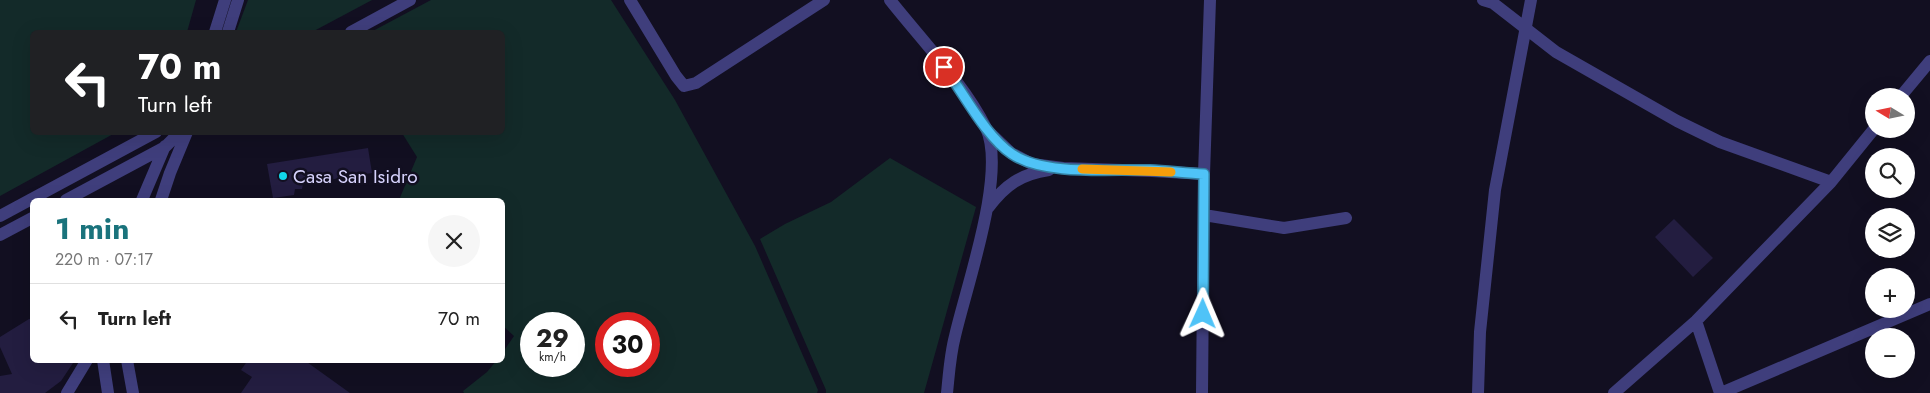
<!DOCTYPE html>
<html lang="en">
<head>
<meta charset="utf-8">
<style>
	body { margin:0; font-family:Jost,sans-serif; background:#f6f6f6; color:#222; height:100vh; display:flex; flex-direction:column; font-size:19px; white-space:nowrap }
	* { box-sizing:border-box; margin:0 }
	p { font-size:16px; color:#767676 }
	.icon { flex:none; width:28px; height:28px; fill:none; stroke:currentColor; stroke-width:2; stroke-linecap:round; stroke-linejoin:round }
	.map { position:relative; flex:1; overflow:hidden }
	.side { position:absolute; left:30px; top:198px; width:475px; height:165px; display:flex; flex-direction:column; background:#fff; border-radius:8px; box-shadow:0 5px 20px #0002 }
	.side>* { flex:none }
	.guide { position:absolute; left:30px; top:30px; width:475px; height:105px; border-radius:8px; box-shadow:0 5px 20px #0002; background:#202124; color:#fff; overflow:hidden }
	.needle { width:32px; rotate:280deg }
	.buttons { position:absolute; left:1865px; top:88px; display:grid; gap:10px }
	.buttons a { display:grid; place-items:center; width:50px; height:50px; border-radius:50%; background:#fff; box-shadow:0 5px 20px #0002; font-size:25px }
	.speed { position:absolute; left:520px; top:312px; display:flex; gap:10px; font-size:25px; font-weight:700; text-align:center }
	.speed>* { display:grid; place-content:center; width:65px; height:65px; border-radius:50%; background:#fff; box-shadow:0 5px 20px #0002; line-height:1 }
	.speed small { font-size:12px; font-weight:400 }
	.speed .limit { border:8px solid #d22; background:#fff; color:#111 }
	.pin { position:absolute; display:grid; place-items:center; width:42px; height:42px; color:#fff; margin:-21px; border:2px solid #fff; border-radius:50%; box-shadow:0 1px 5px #0007 }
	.me { position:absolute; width:55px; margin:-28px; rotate:1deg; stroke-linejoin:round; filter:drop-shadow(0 0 4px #0008) }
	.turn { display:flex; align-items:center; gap:18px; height:105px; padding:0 25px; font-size:22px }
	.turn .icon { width:65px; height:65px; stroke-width:2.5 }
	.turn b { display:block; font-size:35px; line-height:42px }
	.round { display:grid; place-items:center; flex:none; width:52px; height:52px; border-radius:26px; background:#f6f6f6 }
	.headline { display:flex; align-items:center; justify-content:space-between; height:85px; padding:0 25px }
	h1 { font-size:30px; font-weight:700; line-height:38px; color:#1a737c }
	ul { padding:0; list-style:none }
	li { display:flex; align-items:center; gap:15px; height:70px; padding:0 25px; border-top:1px solid #e0e0e0 }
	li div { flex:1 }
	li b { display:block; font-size:19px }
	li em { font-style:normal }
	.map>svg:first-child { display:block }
</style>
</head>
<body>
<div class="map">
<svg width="1930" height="393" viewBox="0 0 1930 393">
	<rect width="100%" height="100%" fill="#120f21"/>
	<path fill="#132a29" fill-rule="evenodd" d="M0 0H196L187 32H32V132L115 133 0 196Z
		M248 0H372L312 32H236Z
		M431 0H611L675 100 755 246 818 390 817 393H464L463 391 487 372 497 360H502L503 352 514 336 503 326 502 200H399L417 157 402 133 502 132V32H371ZM531 324H574V366H531ZM606 324H649V366H606Z
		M890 158 976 207 924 393H826V390L760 239 785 224 831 202Z"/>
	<path fill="#231d40" d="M368 148 372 173 303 184 302 189H295L294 195 273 198 267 164Z
		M1674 219 1713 258 1693 277 1655 237Z
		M29 319H32V360H75L61 381 45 393H0V376L12 374 0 347V337Z
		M248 360H304L350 393H241L252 377 241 370Z"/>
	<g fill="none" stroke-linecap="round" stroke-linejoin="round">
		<path stroke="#3f3e7c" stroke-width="12" d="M630 0 676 76 684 86 696 83 824 0
			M890 0C920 38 965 85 986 128 1007 173 966 287 955 336 950 355 949 374 947 393
			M1483 0 1493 3 1556 52 1677 121 1720 142 1831 182
			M215 32 225 0
			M228 32 238 0
			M351 32 410 0
			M1901 96 1930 61
			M986 129 1011 153 1032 164 1063 168 1152 171 1204 174
			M66 200 165 147 180 132
			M142 200 165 146
			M161 200 170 173 187 132
			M988 208C1005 185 1021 174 1049 170
			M1204 215 1284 228 1346 218
			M0 216 156 132
			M0 235 32 218
			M1696 321 1720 393
			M103 360 108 393
			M127 360 133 393
			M67 393 87 360
			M1202 393 1204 174 1210 0
			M1478 393 1480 332 1495 190 1531 0
			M1614 393 1696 321 1831 182 1874 129
			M1721 393 1930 304"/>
	</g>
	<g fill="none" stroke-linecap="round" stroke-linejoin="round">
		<defs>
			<path id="route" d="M944 67C964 93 985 136 1012 154 1044 176 1111 169 1150 170 1168 171 1186 173 1204 174L1203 314"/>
		</defs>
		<use href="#route" stroke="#337fa1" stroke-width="12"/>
		<use href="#route" stroke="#4fc3f7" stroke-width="9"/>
		<path stroke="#f59e0b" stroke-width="9" d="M1082 169 1171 172"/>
	</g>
	<circle fill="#11d6e9" stroke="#120f21" stroke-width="2" cx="283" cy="176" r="5"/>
	<g text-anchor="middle" stroke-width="5" stroke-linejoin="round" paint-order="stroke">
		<g font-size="19" fill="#d6d2fc" stroke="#120f21" text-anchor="start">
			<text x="293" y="183">Casa San Isidro</text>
		</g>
	</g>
</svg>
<div class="buttons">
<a><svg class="needle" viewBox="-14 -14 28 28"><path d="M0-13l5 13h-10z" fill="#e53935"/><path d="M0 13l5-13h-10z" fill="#767676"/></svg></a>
<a><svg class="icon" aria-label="search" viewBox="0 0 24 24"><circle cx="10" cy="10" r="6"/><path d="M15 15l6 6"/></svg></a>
<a><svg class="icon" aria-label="layers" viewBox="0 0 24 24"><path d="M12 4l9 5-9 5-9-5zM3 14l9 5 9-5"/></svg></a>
<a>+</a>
<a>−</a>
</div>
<div class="speed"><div>29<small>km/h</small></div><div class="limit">30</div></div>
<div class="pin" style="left:944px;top:67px;background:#d93025"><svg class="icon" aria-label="arrive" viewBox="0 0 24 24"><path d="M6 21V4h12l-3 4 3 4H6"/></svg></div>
<svg class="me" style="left:1203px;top:314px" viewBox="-20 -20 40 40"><path d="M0-17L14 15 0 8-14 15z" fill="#4fc3f7" stroke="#fff" stroke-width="4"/></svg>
<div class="guide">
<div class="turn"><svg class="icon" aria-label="left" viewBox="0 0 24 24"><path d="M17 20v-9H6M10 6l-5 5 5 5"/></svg><div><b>70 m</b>Turn left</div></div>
</div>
<section class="side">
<div class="headline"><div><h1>1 min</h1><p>220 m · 07:17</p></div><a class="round"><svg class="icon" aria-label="close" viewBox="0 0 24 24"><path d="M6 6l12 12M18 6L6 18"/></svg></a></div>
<ul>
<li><svg class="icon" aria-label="left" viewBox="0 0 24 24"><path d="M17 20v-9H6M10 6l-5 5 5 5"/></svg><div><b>Turn left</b></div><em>70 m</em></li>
</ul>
</section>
</div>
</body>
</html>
